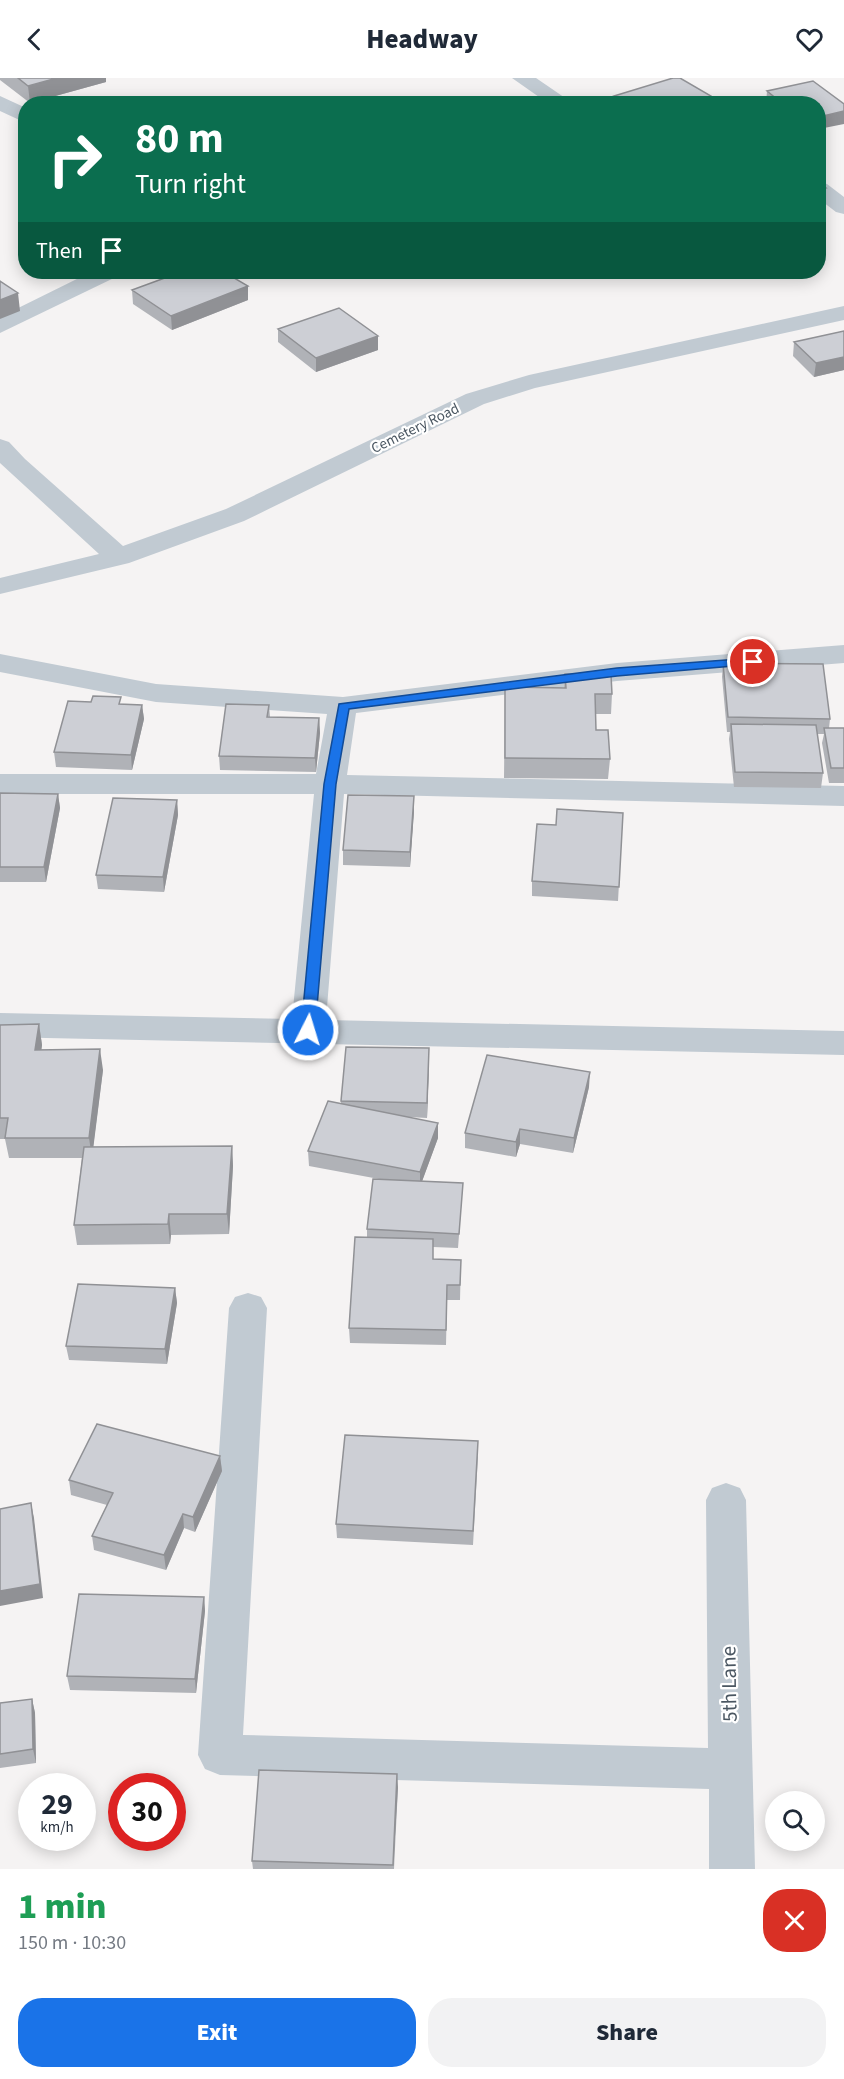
<!DOCTYPE html>
<html lang="en">
<head>
<meta charset="utf-8">
<style>
	body { margin:0; font-family:"Source Sans 3",sans-serif; background:#f2f2f3; color:#1f2937; height:100vh; display:flex; flex-direction:column; font-size:22px; white-space:nowrap }
	* { box-sizing:border-box; margin:0 }
	p { font-size:20px; color:#747a83 }
	.icon { flex:none; width:33px; height:33px; fill:none; stroke:currentColor; stroke-width:2; stroke-linecap:round; stroke-linejoin:round }
	.map { position:relative; height:1791px; overflow:hidden }
	.sheet { display:flex; flex-direction:column; background:#fff; flex:1 }
	.sheet>* { flex:none }
	.hud { position:absolute; left:18px; top:18px; width:808px; height:183px; border-radius:24px; box-shadow:0 3px 15px #0003; background:#0b6e4f; color:#fff; overflow:hidden }
	.buttons { position:absolute; left:765px; top:1713px; display:grid; gap:12px }
	.buttons a { display:grid; place-items:center; width:60px; height:60px; border-radius:50%; background:#fff; box-shadow:0 3px 15px #0003; font-size:30px }
	.speed { position:absolute; left:18px; top:1695px; display:flex; gap:12px; font-size:30px; font-weight:700; text-align:center }
	.speed>* { display:grid; place-content:center; width:78px; height:78px; border-radius:50%; background:#fff; box-shadow:0 3px 15px #0003; line-height:1 }
	.speed small { font-size:15px; font-weight:400 }
	.speed .limit { border:9px solid #d22; background:#fff; color:#111 }
	.pin { position:absolute; display:grid; place-items:center; width:51px; height:51px; color:#fff; margin:-26px; border:3px solid #fff; border-radius:50%; box-shadow:0 2px 6px #0007 }
	.me { position:absolute; width:66px; margin:-33px; rotate:5deg; stroke-linejoin:round; filter:drop-shadow(0 0 4px #0008) }
	.turn { display:flex; align-items:center; gap:21px; height:126px; padding:0 18px; font-size:27px }
	.turn .icon { width:78px; height:78px; stroke-width:2.5 }
	.turn b { display:block; font-size:42px; line-height:51px }
	.then { display:flex; align-items:center; height:57px; padding:0 18px; background:#0003; gap:12px; font-size:22px }
	.round { display:grid; place-items:center; flex:none; width:63px; height:63px; border-radius:24px; background:#f2f2f3 }
	.summary { display:flex; align-items:center; justify-content:space-between; height:102px; padding:0 18px }
	h1 { font-size:36px; font-weight:800; line-height:45px; color:#1e9e55 }
	.cta { display:flex; gap:12px; margin-top:auto; padding:12px 18px }
	.cta a { flex:1; height:69px; border-radius:24px; background:#1a73e8; color:#fff; font-size:24px; font-weight:800; line-height:69px; text-align:center }
	.cta a+a { background:#f2f2f3; color:#1f2937 }
	header { display:flex; justify-content:space-between; align-items:center; height:78px; padding:0 18px; background:#fff; font-size:27px; font-weight:800 }
	.map>svg:first-child { display:block }
</style>
</head>
<body>
<header><svg class="icon" aria-label="back" viewBox="0 0 24 24"><path d="M15 5l-7 7 7 7"/></svg>Headway<svg class="icon" aria-label="heart" viewBox="0 0 24 24"><path d="M12 20l-8-8c-3-5 5-10 8-4 3-6 11-1 8 4z"/></svg></header>
<div class="map">
<svg width="844" height="1791" viewBox="0 0 844 1791">
	<rect width="100%" height="100%" fill="#f5f3f3"/>
	<g fill="none" stroke-linecap="round" stroke-linejoin="round">
		<path fill="#c1cad2" fill-rule="evenodd" d="M512 0H536L574 26H549Z
			M0 18 26 30V45L0 33Z
			M819 104 827 106 844 119V136L836 134 819 121Z
			M91 194H120L116 199 0 255V239Z
			M844 228V242L535 310 484 326 244 443 129 485 0 516V500L99 476 0 385V361L9 364 25 381 123 468 226 431 466 316 529 297Z
			M844 567V585L617 603 356 635 347 697 844 708V728L344 716 326 942 844 953V977L0 959V935L292 941 314 716H0V696H316L327 636 156 624 0 594V576L156 606 343 619 617 585Z
			M248 1215 261 1219 267 1230 243 1657 708 1670 706 1422 712 1410 726 1405 740 1410 746 1422 755 1791H709V1711L220 1697 205 1691 198 1677 229 1230 235 1219Z"/>
	</g>
	<path fill="#b0b2b7" d="M0 0H106V4L30 25 0 2Z
		M767 13 819 26H766Z
		M614 18 711 26H614Z
		M248 208V222L172 252 133 226 132 212Z
		M278 251 378 258V272L316 294 278 264Z
		M844 253V292L814 299 793 278 794 264Z
		M723 585 830 641 829 650H844V705H829L822 665 824 656H817L823 695 821 710 734 709 729 661 730 654H727L722 599Z
		M565 596 612 616 611 636H596V652L610 681 608 701 504 700 505 609 564 610Z
		M91 624 142 627 144 641 132 692 56 689 54 674Z
		M269 627 270 639 319 640 320 655 316 694 220 692 219 678Z
		M0 715 58 716 60 730 46 804H0Z
		M177 722 178 737 164 814 98 811 96 797Z
		M414 733 410 789 343 787V772Z
		M623 735 618 823 532 818V803L556 747Z
		M39 946 42 967 41 972 103 992 93 1069 232 1068 233 1088 229 1156 171 1157 170 1166 77 1167 74 1147 82 1080H9L5 1061H0V947Z
		M429 985 427 1040 409 1039 438 1060 422 1103 463 1105 458 1170 433 1169V1181L461 1182 460 1222H447L446 1267 350 1265 349 1250 367 1159V1151L379 1101 309 1088 308 1073 341 1026V1023Z
		M589 1009 573 1075 520 1066 516 1079 465 1070V1055Z
		M175 1210 177 1225 167 1286 69 1282 66 1268Z
		M220 1378 222 1393 195 1454 184 1450 166 1492 94 1472 92 1458 107 1427 71 1417 69 1402Z
		M478 1378 473 1467 337 1460 336 1446Z
		M204 1519 205 1533 196 1615 70 1612 67 1598Z
		M32 1621 35 1635 36 1685 0 1690V1625Z
		M398 1709 394 1791H253L252 1783Z"/>
	<path fill="#909195" d="M57 0H106V4L30 25 28 8Z
		M711 18V26H689Z
		M844 33V46L819 51V39Z
		M826 110 824 123 819 124V112Z
		M338 194H352L338 198Z
		M248 208V222L172 252 171 238Z
		M18 215 20 233 0 241V222Z
		M378 258V272L316 294V280Z
		M844 279V292L814 299 816 285Z
		M142 627 144 641 132 692 131 677Z
		M319 640 320 655 316 694 315 680Z
		M58 716 60 730 46 804 44 789Z
		M414 718V733L410 789V774Z
		M177 722 178 737 164 814 163 799Z
		M39 946 42 967 39 992 35 972Z
		M429 970V985L427 1040V1025Z
		M100 971 103 992 92 1080 89 1060Z
		M590 994 589 1009 573 1075 574 1060Z
		M438 1045V1060L420 1109V1094Z
		M520 1051V1066L516 1079V1064Z
		M232 1068 233 1088 229 1156 227 1136Z
		M169 1136 171 1157 170 1166 168 1146Z
		M175 1210 177 1225 167 1286 165 1271Z
		M220 1378 222 1393 195 1454 193 1439Z
		M31 1425 34 1440 43 1520 0 1528V1513Z
		M183 1436 184 1450 166 1492 164 1477Z
		M204 1519 205 1533 196 1615 195 1601Z
		M32 1621 35 1635 36 1685 33 1671Z
		M397 1696 398 1709 393 1791Z"/>
	<path fill="#cdcfd5" stroke="#909195" stroke-width="1.5" d="M18 0H57L28 8Z
		M673 0H680L711 18 689 26H627L614 18Z
		M813 3 844 26V33L819 39V26H783L767 13Z
		M819 105 826 110 819 112Z
		M181 194H224L248 208 171 238 132 212Z
		M0 203 18 215 0 222Z
		M339 230 378 258 316 280 278 251Z
		M844 253V279L816 285 794 264Z
		M723 585 823 586 830 641 728 639Z
		M565 596 611 597 612 616H595L596 652H608L610 681 505 680V609L566 610Z
		M93 618 121 619 119 626 142 627 131 677 54 674 68 623 91 624Z
		M226 626 269 627 267 639 319 640 315 680 219 678Z
		M731 646 816 647 823 695 735 694Z
		M824 650H844V690H831Z
		M0 715 58 716 44 789H0Z
		M348 717 414 718 410 774 343 772Z
		M113 720 177 722 163 799 96 797Z
		M557 731 623 735 619 809 532 803 537 746 556 747Z
		M39 946 35 972 100 971 89 1060H5L8 1040H0V947Z
		M346 969 429 970 427 1025 341 1023Z
		M487 977 590 994 574 1060 520 1051 516 1064 465 1055Z
		M328 1023 438 1045 420 1094 308 1073Z
		M232 1068 227 1136H169L168 1146 74 1147 84 1069Z
		M373 1101 463 1105 459 1156 367 1151Z
		M355 1159 433 1161V1181L461 1182 460 1207H447L446 1252 349 1250Z
		M78 1206 175 1210 165 1271 66 1268Z
		M97 1346 220 1378 193 1439 183 1436 164 1477 92 1458 113 1415 69 1402Z
		M345 1357 478 1363 473 1453 336 1446Z
		M31 1425 40 1506 0 1513V1431Z
		M79 1516 204 1519 195 1601 67 1598Z
		M32 1621 33 1671 0 1676V1625Z
		M259 1692 397 1696 393 1787 252 1783Z"/>
	<path fill="#1a73e8" stroke="#114b97" stroke-width="1.5" d="M753 580 759 584 757 586 617 598 349 631 336 706 315 952 313 955H303L301 952 324 706 339 626 617 590Z"/>
	<g text-anchor="middle" stroke-width="4.5" stroke-linejoin="round" paint-order="stroke">
		<g font-size="15" fill="#4a5661" stroke="#fff">
			<text transform="translate(415 350) rotate(-26)" y="5">Cemetery Road</text>
		</g>
		<g font-size="21" fill="#4a5661" stroke="#fff">
			<text transform="translate(729 1606) rotate(-91)" y="7">5th Lane</text>
		</g>
	</g>
</svg>
<div class="buttons">
<a><svg class="icon" aria-label="search" viewBox="0 0 24 24"><circle cx="10" cy="10" r="6"/><path d="M15 15l6 6"/></svg></a>
</div>
<div class="speed"><div>29<small>km/h</small></div><div class="limit">30</div></div>
<div class="pin" style="left:753px;top:584px;background:#d93025"><svg class="icon" aria-label="arrive" viewBox="0 0 24 24"><path d="M6 21V4h12l-3 4 3 4H6"/></svg></div>
<svg class="me" style="left:308px;top:952px" viewBox="-20 -20 40 40"><circle r="17" fill="#1a73e8" stroke="#fff" stroke-width="3"/><path d="M0-11L8 9 0 5-8 9z" fill="#fff"/></svg>
<div class="hud">
<div class="turn"><svg class="icon" aria-label="right" viewBox="0 0 24 24"><path d="M7 20v-9h11M14 6l5 5-5 5"/></svg><div><b>80 m</b>Turn right</div></div>
<div class="then">Then<svg class="icon" aria-label="arrive" viewBox="0 0 24 24"><path d="M6 21V4h12l-3 4 3 4H6"/></svg></div>
</div>
</div>
<section class="sheet">
<div class="summary"><div><h1>1 min</h1><p>150 m · 10:30</p></div><a class="round" style="background:#d93025;color:#fff"><svg class="icon" aria-label="close" viewBox="0 0 24 24"><path d="M6 6l12 12M18 6L6 18"/></svg></a></div>
<div class="cta"><a>Exit</a><a>Share</a></div>
</section>
</body>
</html>
